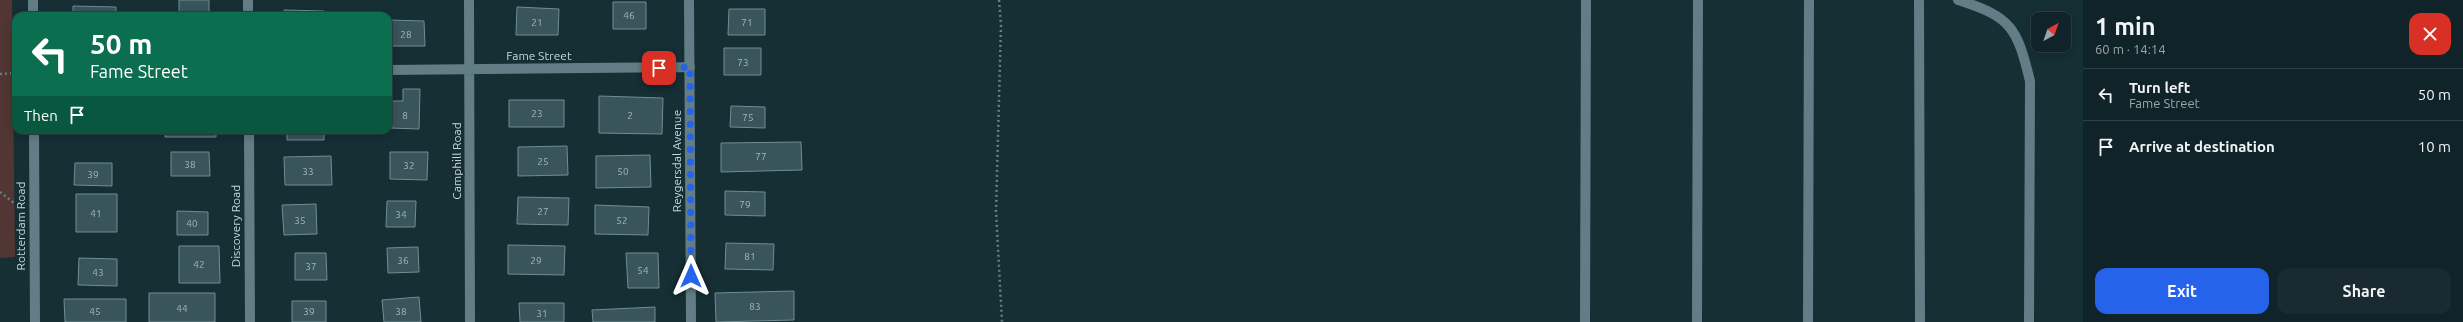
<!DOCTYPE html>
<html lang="en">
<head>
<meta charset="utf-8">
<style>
	body { margin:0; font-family:Ubuntu,sans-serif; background:#192b30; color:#f1f3f6; height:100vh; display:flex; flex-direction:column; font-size:15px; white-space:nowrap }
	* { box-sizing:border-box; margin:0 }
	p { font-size:13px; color:#9ca4a8 }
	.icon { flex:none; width:22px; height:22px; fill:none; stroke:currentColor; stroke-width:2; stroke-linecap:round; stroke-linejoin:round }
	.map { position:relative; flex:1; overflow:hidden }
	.side { display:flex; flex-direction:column; background:#102328; width:380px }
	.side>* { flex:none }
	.hud { position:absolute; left:12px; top:12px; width:380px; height:122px; border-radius:12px; box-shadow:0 2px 10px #0003,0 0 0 1px #304045; background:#0b6e4f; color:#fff; overflow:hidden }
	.needle { width:26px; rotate:40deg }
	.tools { position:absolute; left:2031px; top:12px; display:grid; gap:8px }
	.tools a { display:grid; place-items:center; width:40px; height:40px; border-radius:8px; background:#102328; box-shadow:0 2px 10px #0003,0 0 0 1px #304045; font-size:20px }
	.pin { position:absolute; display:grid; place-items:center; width:34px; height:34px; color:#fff; margin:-17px; border-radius:8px; box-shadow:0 2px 6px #0006 }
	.me { position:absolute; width:44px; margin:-22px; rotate:0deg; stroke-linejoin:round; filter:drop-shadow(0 0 3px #0008) }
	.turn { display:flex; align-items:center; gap:14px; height:84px; padding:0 12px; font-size:18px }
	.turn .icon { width:52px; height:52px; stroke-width:2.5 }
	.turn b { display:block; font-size:28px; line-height:34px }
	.then { display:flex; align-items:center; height:38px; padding:0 12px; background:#0003; gap:8px; font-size:15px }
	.round { display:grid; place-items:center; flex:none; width:42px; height:42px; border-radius:12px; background:#192b30 }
	.head { display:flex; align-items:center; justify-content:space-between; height:68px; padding:0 12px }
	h1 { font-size:24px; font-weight:700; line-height:30px }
	.cta { display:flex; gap:8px; margin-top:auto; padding:8px 12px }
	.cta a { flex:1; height:46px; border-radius:12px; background:#2563eb; color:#fff; font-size:16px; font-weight:700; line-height:46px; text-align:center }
	.cta a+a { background:#192b30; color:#f1f3f6 }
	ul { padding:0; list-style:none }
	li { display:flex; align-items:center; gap:12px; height:52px; padding:0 12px; border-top:1px solid #304045 }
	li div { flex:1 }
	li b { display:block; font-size:15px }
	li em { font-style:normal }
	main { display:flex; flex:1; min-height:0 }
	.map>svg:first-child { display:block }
</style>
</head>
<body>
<main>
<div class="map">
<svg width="2083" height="322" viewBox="0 0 2083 322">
	<rect width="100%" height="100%" fill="#152f35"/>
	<path fill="#523634" d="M0 0H12L15 257 0 258Z"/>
	<path fill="#3a545b" stroke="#708c94" d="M179 0H209V16H179Z
		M613 2H646V29H613Z
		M73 6 116 7V16H73Z
		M517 7 559 9 558 35H516Z
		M729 9H765V35H728Z
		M284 10 324 11V16H284Z
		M388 20 424 21 425 46H388Z
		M724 48H761V75H724Z
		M403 89H420L419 129 390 128V101H403Z
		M599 96 663 98 662 134 599 133Z
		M509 100H564V127H509Z
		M731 106 765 107V128L730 127Z
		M165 130H216V137H165Z
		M287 130H324V140H287Z
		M801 142 802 170 721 172V143Z
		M567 146 568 175 518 176V147Z
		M171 152H209L210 176H171Z
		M390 152H428L427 180 390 179Z
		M650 155 651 187 596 188V156Z
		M331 156 332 185H285L284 157Z
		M75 163H112V186L74 185Z
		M725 191 765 192V216L725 215Z
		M76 194H117V232H76Z
		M518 197 569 198 568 225 517 224Z
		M387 201H416L415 227H386Z
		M316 204 317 234 284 235 282 205Z
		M595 205 649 207 648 235 595 234Z
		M177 211 208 212V235H177Z
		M726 243 774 244 773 270 725 269Z
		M508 245 565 246 564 275 508 274Z
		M179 246H219L220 283H179Z
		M418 247 419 272 388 273 387 248Z
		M295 253H326L327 280H295Z
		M626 253H658L659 288H628Z
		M79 258 117 259V286L78 285Z
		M794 291V320L716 322 715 293Z
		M149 293H215V322H149Z
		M419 297 421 322H384L382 300Z
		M64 299H126V322H65Z
		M292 301H326V322H292Z
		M519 303H564V322H520Z
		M655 307V322H593L592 310Z"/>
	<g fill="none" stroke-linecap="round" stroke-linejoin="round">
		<path stroke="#697e83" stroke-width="2.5" stroke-dasharray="2 3" stroke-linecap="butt" d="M999 0 1001 25 996 211 1002 322
			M0 74 16 73
			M0 192 14 203"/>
		<path stroke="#627d85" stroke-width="10" d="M1919 0 1920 322
			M1958 0C2012 17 2017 28 2030 81L2029 322
			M1585 322 1586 0
			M1697 322 1698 0
			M1808 322 1809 0"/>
		<path stroke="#627d85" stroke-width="10" d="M33 0V16
			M248 0V16
			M469 0 470 322
			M689 0 691 322
			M388 70 690 67
			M34 130 35 322
			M249 130 250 322"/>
	</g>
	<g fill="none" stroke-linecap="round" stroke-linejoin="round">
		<path stroke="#2563eb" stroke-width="7" stroke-dasharray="0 12.6" d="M659 68 690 67 691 276"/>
	</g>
	<g text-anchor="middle" stroke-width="3" stroke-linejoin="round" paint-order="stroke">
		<g font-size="10" fill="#a4b6ba">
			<text x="629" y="19">46</text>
			<text x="537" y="26">21</text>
			<text x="747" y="26">71</text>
			<text x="406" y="38">28</text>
			<text x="743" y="66">73</text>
			<text x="537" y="117">23</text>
			<text x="405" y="119">8</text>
			<text x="630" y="119">2</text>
			<text x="748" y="121">75</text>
			<text x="761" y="160">77</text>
			<text x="543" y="165">25</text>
			<text x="190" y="168">38</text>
			<text x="409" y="169">32</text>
			<text x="308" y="175">33</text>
			<text x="623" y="175">50</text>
			<text x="93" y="178">39</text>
			<text x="745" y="208">79</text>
			<text x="543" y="215">27</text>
			<text x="96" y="217">41</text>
			<text x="401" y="218">34</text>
			<text x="300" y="224">35</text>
			<text x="622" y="224">52</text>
			<text x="192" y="227">40</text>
			<text x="750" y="260">81</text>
			<text x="403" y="264">36</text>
			<text x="536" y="264">29</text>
			<text x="199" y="268">42</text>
			<text x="311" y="270">37</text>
			<text x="643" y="274">54</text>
			<text x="98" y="276">43</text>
			<text x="755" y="310">83</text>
			<text x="182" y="312">44</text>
			<text x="95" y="315">45</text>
			<text x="309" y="315">39</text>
			<text x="401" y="315">38</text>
			<text x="542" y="317">31</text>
		</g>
		<g font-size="12" fill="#c7d6da" stroke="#152f35">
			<text x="539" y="60">Fame Street</text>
			<text transform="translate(457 161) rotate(-90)" y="4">Camphill Road</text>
			<text transform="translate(677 161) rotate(-90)" y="4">Reygersdal Avenue</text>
			<text transform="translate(21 226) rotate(-90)" y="4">Rotterdam Road</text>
			<text transform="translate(236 226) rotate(-90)" y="4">Discovery Road</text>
		</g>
	</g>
</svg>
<div class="tools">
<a><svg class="needle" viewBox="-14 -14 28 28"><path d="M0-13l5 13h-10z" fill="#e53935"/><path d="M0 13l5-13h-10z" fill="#9ca4a8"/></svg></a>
</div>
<div class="pin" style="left:659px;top:68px;background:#d93025"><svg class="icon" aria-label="arrive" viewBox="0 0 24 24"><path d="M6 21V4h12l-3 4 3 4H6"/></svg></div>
<svg class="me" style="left:691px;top:276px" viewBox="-20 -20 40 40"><path d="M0-17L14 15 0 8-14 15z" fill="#2563eb" stroke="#fff" stroke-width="4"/></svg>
<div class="hud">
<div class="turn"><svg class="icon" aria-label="left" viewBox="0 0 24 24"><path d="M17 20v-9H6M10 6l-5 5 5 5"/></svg><div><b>50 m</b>Fame Street</div></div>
<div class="then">Then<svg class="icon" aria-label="arrive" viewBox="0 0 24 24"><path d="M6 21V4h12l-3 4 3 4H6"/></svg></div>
</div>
</div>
<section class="side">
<div class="head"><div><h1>1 min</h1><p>60 m · 14:14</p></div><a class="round" style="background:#d93025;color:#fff"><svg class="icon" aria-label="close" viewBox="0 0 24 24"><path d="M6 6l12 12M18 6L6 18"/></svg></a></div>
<ul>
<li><svg class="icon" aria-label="left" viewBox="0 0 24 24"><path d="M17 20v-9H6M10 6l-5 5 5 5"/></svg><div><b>Turn left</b><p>Fame Street</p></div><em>50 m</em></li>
<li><svg class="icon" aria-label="arrive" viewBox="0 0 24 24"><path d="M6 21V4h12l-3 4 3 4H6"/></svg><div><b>Arrive at destination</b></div><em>10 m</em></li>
</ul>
<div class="cta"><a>Exit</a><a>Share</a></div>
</section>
</main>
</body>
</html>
